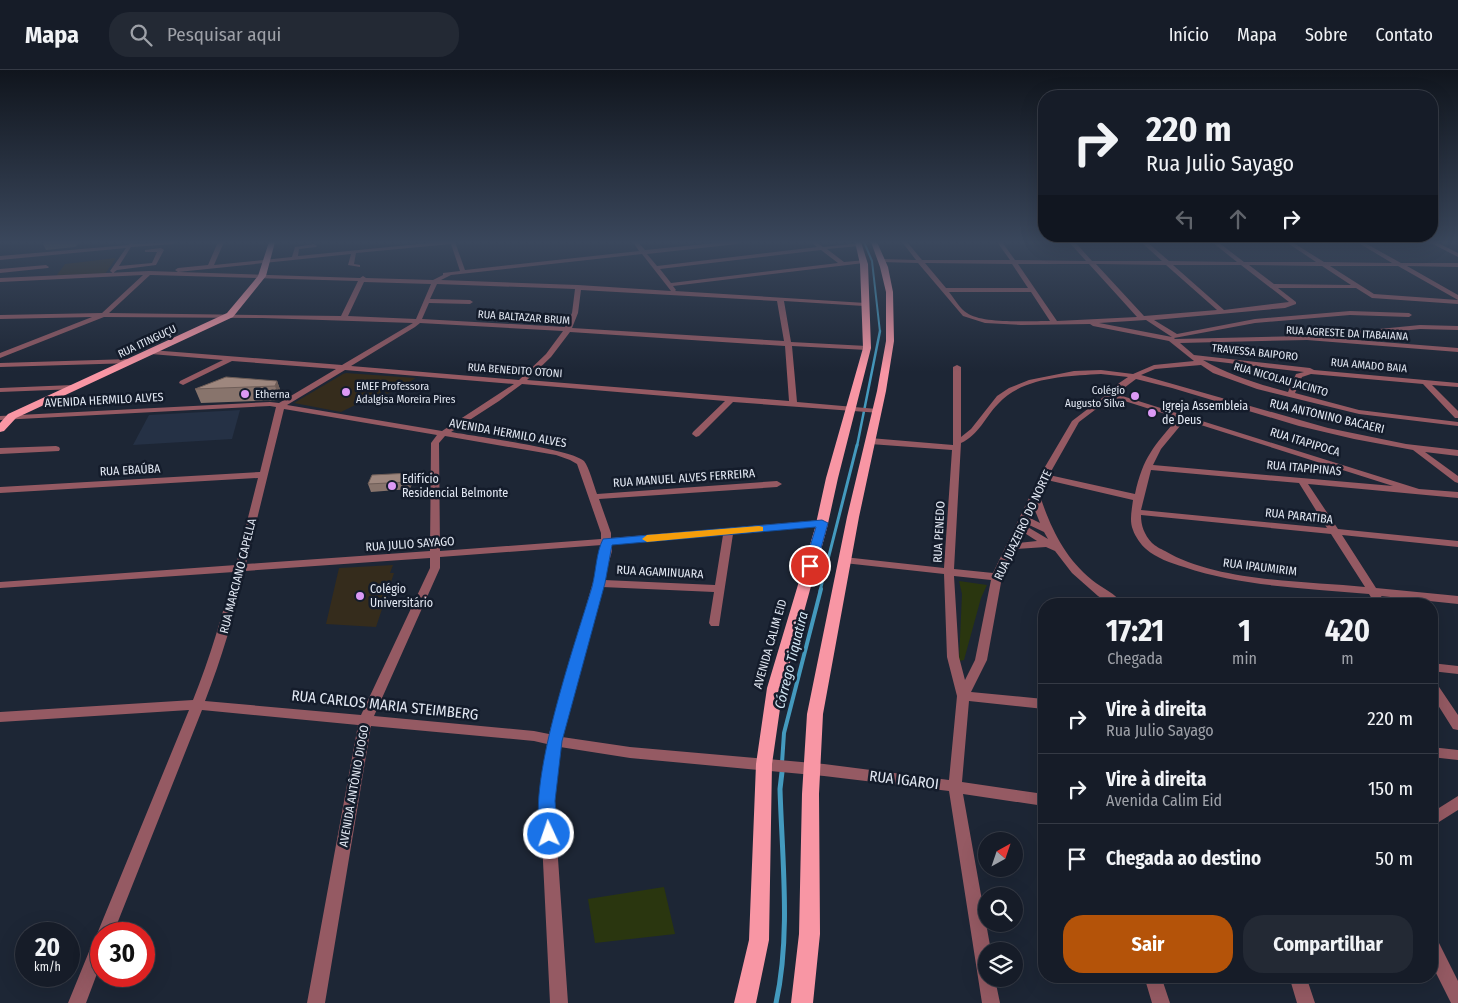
<!DOCTYPE html>
<html lang="pt">
<head>
<meta charset="utf-8">
<style>
	body { margin:0; font-family:"Fira Sans Condensed",sans-serif; background:#232934; color:#f1f3f6; height:100vh; display:flex; flex-direction:column; font-size:19px; white-space:nowrap }
	* { box-sizing:border-box; margin:0 }
	p { font-size:16px; color:#9ea1a8 }
	.icon { flex:none; width:28px; height:28px; fill:none; stroke:currentColor; stroke-width:2; stroke-linecap:round; stroke-linejoin:round }
	.map { position:relative; flex:1; overflow:hidden }
	.panel { position:absolute; left:1038px; top:528px; width:400px; height:385px; display:flex; flex-direction:column; background:#161c28; border-radius:20px; box-shadow:0 5px 20px #0002,0 0 0 1px #353a45 }
	.panel>* { flex:none }
	.guide { position:absolute; left:1038px; top:20px; width:400px; height:152px; border-radius:20px; box-shadow:0 5px 20px #0002,0 0 0 1px #353a45; background:#161c28; color:#f1f3f6; overflow:hidden }
	.needle { width:32px; rotate:40deg }
	.buttons { position:absolute; left:978px; top:762px; display:grid; gap:10px }
	.buttons a { display:grid; place-items:center; width:45px; height:45px; border-radius:50%; background:#161c28; box-shadow:0 5px 20px #0002,0 0 0 1px #353a45; font-size:25px }
	.speed { position:absolute; left:15px; top:852px; display:flex; gap:10px; font-size:25px; font-weight:700; text-align:center }
	.speed>* { display:grid; place-content:center; width:65px; height:65px; border-radius:50%; background:#161c28; box-shadow:0 5px 20px #0002,0 0 0 1px #353a45; line-height:1 }
	.speed small { font-size:12px; font-weight:400 }
	.speed .limit { border:8px solid #d22; background:#fff; color:#111 }
	.pin { position:absolute; display:grid; place-items:center; width:42px; height:42px; color:#fff; margin:-21px; border:2px solid #fff; border-radius:50%; box-shadow:0 1px 5px #0007 }
	.me { position:absolute; width:55px; margin:-28px; rotate:357deg; stroke-linejoin:round; filter:drop-shadow(0 0 4px #0008) }
	.turn { display:flex; align-items:center; gap:18px; height:105px; padding:0 25px; font-size:22px }
	.turn .icon { width:65px; height:65px; stroke-width:2.5 }
	.turn b { display:block; font-size:35px; line-height:42px }
	.lanes { display:flex; align-items:center; height:48px; padding:0 25px; background:#0003; justify-content:center; gap:25px; direction:ltr }
	.lanes .off { opacity:.35 }
	.eta { display:flex; justify-content:space-evenly; align-items:center; height:85px; text-align:center }
	.eta b { font-size:30px; font-weight:700; line-height:35px }
	.button { display:flex; gap:10px; margin-top:auto; padding:10px 25px }
	.button a { flex:1; height:58px; border-radius:20px; background:#b45309; color:#fff; font-size:20px; font-weight:700; line-height:58px; text-align:center }
	.button a+a { background:#232934; color:#f1f3f6 }
	ul { padding:0; list-style:none }
	li { display:flex; align-items:center; gap:15px; height:70px; padding:0 25px; border-top:1px solid #353a45 }
	li div { flex:1 }
	li b { display:block; font-size:19px }
	li em { font-style:normal }
	header { display:flex; align-items:center; gap:30px; box-sizing:border-box; height:70px; padding:0 25px; background:#161c28; border-bottom:1px solid #353a45 }
	header strong { font-size:24px }
	nav { display:flex; gap:28px; margin-inline-start:auto; font-size:18px }
	.search { width:350px; height:45px; background:#232934; display:flex; align-items:center; gap:12px; box-sizing:border-box; padding:0 18px; border-radius:20px; color:#9ea1a8; font-size:19px }
	.map>svg:first-child { display:block }
</style>
</head>
<body>
<header>
<strong>Mapa</strong>
<div class="search"><svg class="icon" aria-label="search" viewBox="0 0 24 24"><circle cx="10" cy="10" r="6"/><path d="M15 15l6 6"/></svg>Pesquisar aqui</div>
<nav><a>Início</a><a>Mapa</a><a>Sobre</a><a>Contato</a></nav>
</header>
<div class="map">
<svg width="1458" height="933" viewBox="0 0 1458 933">
	<rect width="100%" height="100%" fill="#1d2635"/>
	<path fill="#253145" d="M240 340 232 369 133 375 149 345Z"/>
	<path fill="#352c1c" d="M116 188 105 204 57 205 65 194Z
		M343 304 346 303 416 308 387 324 384 321 341 342 294 333Z
		M393 495 390 503H394L376 557 326 554 339 498Z"/>
	<path fill="#2a360f" d="M959 511 987 515 981 528 964 590 959 591 962 524Z
		M664 817 675 864 595 873 588 829Z"/>
	<g fill="none" stroke-linecap="round" stroke-linejoin="round">
		<path stroke="#449abe" stroke-width="2" d="M864 172 872 191 880 262"/>
		<path stroke="#449abe" stroke-width="2.5" d="M857 376 880 261"/>
		<path stroke="#449abe" stroke-width="3" d="M820 521 857 375"/>
		<path stroke="#449abe" stroke-width="4" d="M782 693 784 663 821 519
			M782 703V699"/>
		<path stroke="#449abe" stroke-width="5" d="M776 933C791 865 782 788 780 719L782 702"/>
		<path fill="#955a63" fill-rule="evenodd" d="M131 172 134 174 176 172 173 174 131 177 119 196 152 193 157 182H145V180L161 178 164 180 156 195 117 200 113 203 110 201 126 178 0 190V186L128 175Z
			M218 172H224L214 195 292 187 295 177 314 174 317 176 316 177 299 179 298 186 439 172H455L465 200 639 181 633 172H638L645 180 725 172H740L737 174 647 184 657 196 817 177 811 172H816L823 177 861 173 862 174 859 176 827 179 844 192 866 190V192L864 193 673 216 676 220 675 221 866 233V235L864 236 784 231 791 272 867 276 871 278 867 280 792 276 797 332 877 339H880V343L733 332 699 366 696 367 692 364 693 362 725 331 522 314 499 331 451 362C473 366 572 379 584 391 589 397 594 416 597 424L777 411 782 414 777 417 599 429 611 463V468L822 450 827 453 822 456 733 464 719 556H711L709 553 714 522 602 517 562 667 630 677 824 694 949 710 957 626 947 587 944 504 844 493 839 490 844 487 944 498 952 380 870 374 866 371 870 368 953 375V297L957 295 961 297V367L971 359 997 326 1009 318 1029 310 1074 301 1101 300 1133 304 1154 295 1194 291 1169 271 1093 256 1090 254 1021 255 985 253 963 246 918 193 880 192V190L882 189 916 190 902 172H907L922 190H1010L997 172H1002L1015 190 1086 191 1069 172H1075L1092 191H1162L1141 172H1147L1169 191 1237 192 1212 172H1218L1244 192H1316L1286 172H1292L1324 192 1392 193 1357 172H1363L1401 193H1458V197L1407 196 1458 225V230L1398 196H1330L1374 224 1458 230V234L1372 228 1356 218H1278L1296 232V234L1285 238 1154 250 1177 264 1255 249 1350 241 1409 243 1412 245 1409 247 1350 245 1255 253 1174 268 1175 269 1307 266 1326 267V265L1328 264 1420 255 1458 256V260L1420 259 1331 268 1458 278V282L1307 270 1180 273 1194 285 1310 298 1314 300 1458 313V317L1432 315 1458 341V348H1455L1423 314 1311 304 1302 307 1295 323 1359 340 1458 352V356L1359 344 1257 319 1213 303 1201 295 1155 299 1141 305 1328 358 1406 374 1458 380V386L1425 382 1458 406V413L1455 412 1413 380 1354 369 1299 356 1172 318 1136 309 1116 324 1419 419 1458 422V428L1308 414 1338 459 1458 471V477L1342 465 1376 518 1458 526V534L1381 526 1386 534H1375L1369 524C1307 518 1243 517 1184 497 1171 493 1156 488 1146 479 1141 475 1135 466 1133 460 1129 451 1132 439 1133 430L1047 410 1040 426C1051 459 1065 488 1092 510 1102 518 1116 524 1123 534H1110L1098 526 1072 503 1055 481 1046 477 1015 479 1002 507 987 590 971 622 1044 629V639L969 631 962 712 1044 724V736L963 724 991 881H986V909H995L1000 933H982L949 721 824 706 630 688 560 677 554 731 568 933H550L540 731 547 674 534 671 371 656 325 933H307L358 655 202 640 113 864H101V893L86 933H68L95 867 98 866 97 864 189 640 0 652V642L193 630C210 588 222 546 234 502L0 518V512L236 495 258 408 0 423V417L260 402 276 337 270 336 0 350V346L270 332 279 333 336 299 232 291 183 315 179 313 180 311 223 290 151 284 147 282 151 280 342 295 413 253 262 248 104 247 0 288V283L92 247 0 249V245L102 243 143 205 0 212V208L149 201 360 208 363 206 366 208 433 210 443 205V203L460 201 451 174 356 183 354 194 360 195V197L348 195 351 184 178 202 175 200 178 198 208 195ZM821 180 838 193 671 213 660 199ZM642 184 671 221 578 215 441 210 451 205ZM925 193 1012 194 1028 218H946ZM1018 194H1089L1137 247 1057 251ZM1096 194 1166 195 1217 240 1144 246ZM1173 195H1241L1289 232 1224 240ZM1249 195 1322 196 1351 215 1274 214ZM150 205H152L358 211 341 246 109 243ZM364 212 431 214 416 249 348 246ZM437 214 575 219 572 243 565 257 422 249 429 233 470 234 473 232 470 230 430 229ZM581 220 777 231 784 271 572 258 578 243ZM949 222H1031L1050 251C1031 251 982 254 967 243 960 239 954 228 949 222ZM1146 250 1172 267 1099 253ZM420 253 563 261 546 284 519 310 351 296 415 257ZM570 262 785 276 789 331 527 310 551 287ZM1203 290 1304 302 1296 304 1288 322C1258 314 1229 305 1203 290ZM345 300 514 314 442 361 287 335ZM1101 304 1128 307 1106 322V325L1072 351 1039 407 993 503 954 499 961 373C979 365 985 347 998 334 1022 307 1067 306 1101 304ZM1112 327 1178 348C1154 376 1143 387 1135 424L1049 405 1079 352ZM284 339 437 365 431 373 430 481 246 494ZM1185 350 1393 416 1153 395 1161 379ZM445 366 556 385 570 390 577 394 601 463V469L440 481 439 373ZM1151 400 1299 413 1327 458 1141 440ZM1034 438 1040 453 1030 448ZM1141 445 1331 464 1365 517C1305 511 1217 512 1165 481 1161 479 1155 476 1152 473 1144 464 1141 456 1141 445ZM1027 454 1044 462 1048 469 1026 456ZM1023 462 1037 471 1018 473ZM723 465 715 515 604 510 612 481V474ZM602 475V481L549 664 534 661 374 646 440 498V487ZM430 488V498L361 645 205 631C222 588 234 545 245 501ZM954 506 991 510 975 590 965 610 959 587Z
			M1429 172H1436L1458 183V187Z
			M46 195 49 197 48 198 0 203V199Z
			M130 289 134 291 133 293 0 297V293Z
			M73 315H76V319L0 322V318Z
			M56 376 59 377 60 379 59 381 0 384V378Z
			M1431 593 1458 596V604L1431 601Z
			M1431 610 1435 611 1458 645V660L1453 659 1431 624Z
			M1431 677 1458 680V690L1431 687Z
			M1458 726V740L1431 757V743Z
			M1431 867 1437 869 1458 911V933H1451L1431 893Z
			M1144 906H1161L1170 933H1152Z
			M1289 906H1306L1315 933H1297Z"/>
		<path fill="#f896a4" fill-rule="evenodd" d="M269 172H275L266 206 233 247 16 348 4 361 0 362V353L8 344 227 243 258 206Z
			M855 172H861L868 194 871 278 838 408 827 458 783 618 772 694 769 870 756 933H734L749 870 756 694 767 618 815 458 826 408 863 278 860 194Z
			M871 172H877L888 197 893 222 894 271 886 321 859 447 823 644 819 724 820 864 813 933H791L799 864 802 724 807 644 847 447 877 321 886 271V222L880 197Z"/>
	</g>
	<path fill="#88746c" d="M277 311 282 325 280 330 201 333 195 319Z
		M411 403 413 411 410 419 371 422 368 414Z"/>
	<path fill="#6f5e58" d="M73 172H80L75 177 46 180 43 174Z
		M277 311 282 325 280 330 275 316Z
		M411 403 413 411 410 419 408 412Z"/>
	<path fill="#9e877e" stroke="#6f5e58" d="M46 172H73L43 174Z
		M226 307 277 311 275 316 195 319Z
		M411 403 408 412 368 414 372 405Z"/>
	<linearGradient id="sky" x2="0" y2="1"><stop stop-color="#10151d"/><stop offset="0.57" stop-color="#3a475c"/><stop offset="1" stop-color="#3a475c" stop-opacity="0"/></linearGradient>
	<rect width="1458" height="302" fill="url(#sky)"/>
	<path fill="#1a73e8" stroke="#114b97" d="M822 450 828 453 816 496 810 499 804 496 816 457 612 475 605 513 562 671 555 731 558 764 555 769 549 772 543 769C522 724 577 568 592 517 596 502 596 483 603 469Z"/>
	<path fill="#f59e0b" d="M759 456 763 457V461L647 472 642 469 647 465Z"/>
	<g fill="#dc99f5" stroke="#141c2b" stroke-width="2">
		<circle cx="346" cy="322" r="5"/>
		<circle cx="245" cy="324" r="5"/>
		<circle cx="1135" cy="326" r="5"/>
		<circle cx="1152" cy="343" r="5"/>
		<circle cx="392" cy="416" r="5"/>
		<circle cx="360" cy="526" r="5"/>
	</g>
	<g text-anchor="middle" stroke-width="5" stroke-linejoin="round" paint-order="stroke">
		<g font-size="11" fill="#e2e8f3" stroke="#141c2b">
			<text transform="translate(524 247) rotate(4)" y="4">RUA BALTAZAR BRUM</text>
			<text transform="translate(1347 263) rotate(3)" y="4">RUA AGRESTE DA ITABAIANA</text>
			<text transform="translate(147 271) rotate(-25)" y="4">RUA ITINGUÇU</text>
			<text transform="translate(1255 282) rotate(6)" y="4">TRAVESSA BAIPORO</text>
			<text transform="translate(1369 295) rotate(5)" y="4">RUA AMADO BAIA</text>
			<text transform="translate(515 300) rotate(4)" y="4">RUA BENEDITO OTONI</text>
			<text transform="translate(1281 309) rotate(16)" y="4">RUA NICOLAU JACINTO</text>
		</g>
		<g font-size="11" fill="#e2e8f3" stroke="#141c2b" text-anchor="start">
			<text x="356" y="320">EMEF Professora<tspan x="356" dy="13">Adalgisa Moreira Pires</tspan></text>
			<text x="1125" y="324" text-anchor="end">Colégio<tspan x="1125" dy="13">Augusto Silva</tspan></text>
			<text x="255" y="328">Etherna</text>
		</g>
		<g font-size="12" fill="#e2e8f3" stroke="#141c2b">
			<text transform="translate(104 330) rotate(-3)" y="4">AVENIDA HERMILO ALVES</text>
			<text transform="translate(1327 346) rotate(13)" y="4">RUA ANTONINO BACAERI</text>
			<text transform="translate(508 363) rotate(10)" y="4">AVENIDA HERMILO ALVES</text>
			<text transform="translate(1305 372) rotate(17)" y="4">RUA ITAPIPOCA</text>
			<text transform="translate(1304 398) rotate(5)" y="4">RUA ITAPIPINAS</text>
			<text transform="translate(130 400) rotate(-3)" y="4">RUA EBAÚBA</text>
			<text transform="translate(684 408) rotate(-4)" y="4">RUA MANUEL ALVES FERREIRA</text>
			<text transform="translate(1299 446) rotate(6)" y="4">RUA PARATIBA</text>
			<text transform="translate(1023 455) rotate(-65)" y="4">RUA JUAZEIRO DO NORTE</text>
			<text transform="translate(939 462) rotate(-87)" y="4">RUA PENEDO</text>
			<text transform="translate(410 474) rotate(-4)" y="4">RUA JULIO SAYAGO</text>
			<text transform="translate(1260 497) rotate(7)" y="4">RUA IPAUMIRIM</text>
			<text transform="translate(660 502) rotate(3)" y="4">RUA AGAMINUARA</text>
			<text transform="translate(238 506) rotate(-76)" y="4">RUA MARCIANO CAPELLA</text>
			<text transform="translate(770 574) rotate(-74)" y="4">AVENIDA CALIM EID</text>
			<text transform="translate(354 716) rotate(-80)" y="4">AVENIDA ANTÔNIO DIOGO</text>
		</g>
		<g font-size="12" fill="#e2e8f3" stroke="#141c2b" text-anchor="start">
			<text x="1162" y="340">Igreja Assembleia<tspan x="1162" dy="14">de Deus</tspan></text>
			<text x="402" y="413">Edifício<tspan x="402" dy="14">Residencial Belmonte</tspan></text>
			<text x="370" y="523">Colégio<tspan x="370" dy="14">Universitário</tspan></text>
		</g>
		<g font-size="14" font-style="italic" fill="#d3e8f5" stroke="#141c2b">
			<text transform="translate(791 590) rotate(-76)" y="5">Córrego Tiquatira</text>
		</g>
		<g font-size="15" fill="#e2e8f3" stroke="#141c2b">
			<text transform="translate(385 635) rotate(6)" y="5">RUA CARLOS MARIA STEIMBERG</text>
			<text transform="translate(904 710) rotate(7)" y="5">RUA IGAROI</text>
		</g>
	</g>
</svg>
<div class="buttons">
<a><svg class="needle" viewBox="-14 -14 28 28"><path d="M0-13l5 13h-10z" fill="#e53935"/><path d="M0 13l5-13h-10z" fill="#9ea1a8"/></svg></a>
<a><svg class="icon" aria-label="search" viewBox="0 0 24 24"><circle cx="10" cy="10" r="6"/><path d="M15 15l6 6"/></svg></a>
<a><svg class="icon" aria-label="layers" viewBox="0 0 24 24"><path d="M12 4l9 5-9 5-9-5zM3 14l9 5 9-5"/></svg></a>
</div>
<div class="speed"><div>20<small>km/h</small></div><div class="limit">30</div></div>
<div class="pin" style="left:810px;top:496px;background:#d93025"><svg class="icon" aria-label="arrive" viewBox="0 0 24 24"><path d="M6 21V4h12l-3 4 3 4H6"/></svg></div>
<svg class="me" style="left:549px;top:764px" viewBox="-20 -20 40 40"><circle r="17" fill="#1a73e8" stroke="#fff" stroke-width="3"/><path d="M0-11L8 9 0 5-8 9z" fill="#fff"/></svg>
<div class="guide">
<div class="turn"><svg class="icon" aria-label="right" viewBox="0 0 24 24"><path d="M7 20v-9h11M14 6l5 5-5 5"/></svg><div><b>220 m</b>Rua Julio Sayago</div></div>
<div class="lanes"><svg class="icon off" aria-label="left" viewBox="0 0 24 24"><path d="M17 20v-9H6M10 6l-5 5 5 5"/></svg><svg class="icon off" aria-label="ahead" viewBox="0 0 24 24"><path d="M12 20V5M6 11l6-6 6 6"/></svg><svg class="icon" aria-label="right" viewBox="0 0 24 24"><path d="M7 20v-9h11M14 6l5 5-5 5"/></svg></div>
</div>
<section class="panel">
<div class="eta">
<div><b>17:21</b><p>Chegada</p></div>
<div><b>1</b><p>min</p></div>
<div><b>420</b><p>m</p></div>
</div>
<ul>
<li><svg class="icon" aria-label="right" viewBox="0 0 24 24"><path d="M7 20v-9h11M14 6l5 5-5 5"/></svg><div><b>Vire à direita</b><p>Rua Julio Sayago</p></div><em>220 m</em></li>
<li><svg class="icon" aria-label="right" viewBox="0 0 24 24"><path d="M7 20v-9h11M14 6l5 5-5 5"/></svg><div><b>Vire à direita</b><p>Avenida Calim Eid</p></div><em>150 m</em></li>
<li><svg class="icon" aria-label="arrive" viewBox="0 0 24 24"><path d="M6 21V4h12l-3 4 3 4H6"/></svg><div><b>Chegada ao destino</b></div><em>50 m</em></li>
</ul>
<div class="button"><a>Sair</a><a>Compartilhar</a></div>
</section>
</div>
</body>
</html>
